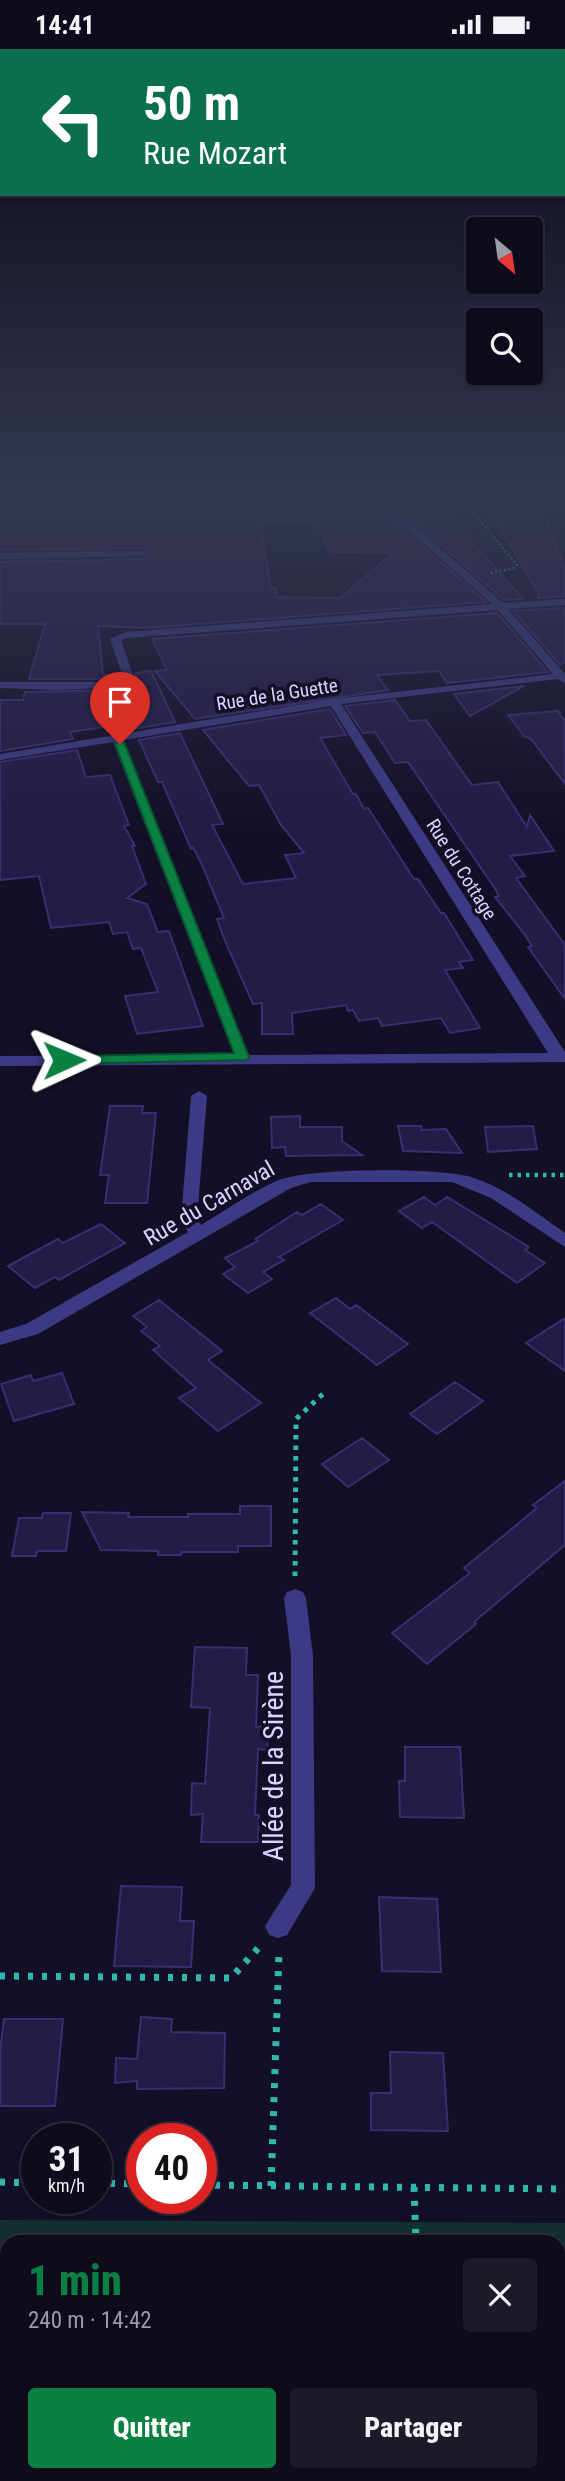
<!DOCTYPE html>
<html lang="fr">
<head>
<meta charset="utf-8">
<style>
	body { margin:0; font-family:"Roboto Condensed",sans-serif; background:#1c1929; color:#f1f3f6; height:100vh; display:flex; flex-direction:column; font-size:26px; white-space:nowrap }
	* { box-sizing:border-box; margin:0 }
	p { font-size:23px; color:#9b9ba3 }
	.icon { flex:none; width:38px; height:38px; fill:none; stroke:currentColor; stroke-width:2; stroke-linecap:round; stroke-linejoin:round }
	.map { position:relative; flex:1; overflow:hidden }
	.drawer { position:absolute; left:0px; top:2186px; width:565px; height:247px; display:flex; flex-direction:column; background:#0e0b1c; border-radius:21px 21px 0 0; box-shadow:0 2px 5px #0004,0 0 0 2px #2e2b3b }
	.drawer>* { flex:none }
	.guide { position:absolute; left:0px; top:0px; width:565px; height:147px; box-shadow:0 2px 5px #0004,0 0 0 2px #2e2b3b; background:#0b6e4f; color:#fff; overflow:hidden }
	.needle { width:46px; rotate:151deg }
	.fabs { position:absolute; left:466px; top:168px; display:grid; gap:14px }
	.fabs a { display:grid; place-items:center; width:77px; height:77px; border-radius:7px; background:#0e0b1c; box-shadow:0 2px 5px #0004,0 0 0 2px #2e2b3b; font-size:35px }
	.speed { position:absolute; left:21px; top:2074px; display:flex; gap:14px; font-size:35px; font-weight:700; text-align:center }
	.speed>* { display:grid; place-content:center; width:91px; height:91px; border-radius:50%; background:#0e0b1c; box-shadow:0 2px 5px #0004,0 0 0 2px #2e2b3b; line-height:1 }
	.speed small { font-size:18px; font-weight:400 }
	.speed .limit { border:10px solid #d22; background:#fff; color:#111 }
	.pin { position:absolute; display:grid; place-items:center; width:60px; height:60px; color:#fff; margin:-72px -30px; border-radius:50% 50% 50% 0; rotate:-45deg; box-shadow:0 0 7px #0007 }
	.pin .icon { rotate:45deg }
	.me { position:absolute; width:77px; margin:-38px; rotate:89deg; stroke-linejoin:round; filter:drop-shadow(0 0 5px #0008) }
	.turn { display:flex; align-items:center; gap:24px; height:147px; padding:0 28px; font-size:32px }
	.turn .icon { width:91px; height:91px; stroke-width:2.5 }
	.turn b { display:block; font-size:49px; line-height:60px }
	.round { display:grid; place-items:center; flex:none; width:74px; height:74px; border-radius:7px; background:#1c1929 }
	.summary { display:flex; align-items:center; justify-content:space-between; height:119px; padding:0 28px }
	h1 { font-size:42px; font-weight:800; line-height:52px; color:#0b8043 }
	.button { display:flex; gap:14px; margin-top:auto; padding:14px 28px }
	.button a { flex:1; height:80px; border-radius:7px; background:#0b8043; color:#fff; font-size:28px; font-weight:800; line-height:80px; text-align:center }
	.button a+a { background:#1c1929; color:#f1f3f6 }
	.status { display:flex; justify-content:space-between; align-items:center; height:49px; padding:0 35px; background:#0e0b1c; direction:ltr }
	.status svg { height:19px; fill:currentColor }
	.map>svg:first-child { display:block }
</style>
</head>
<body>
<div class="status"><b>14:41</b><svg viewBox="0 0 49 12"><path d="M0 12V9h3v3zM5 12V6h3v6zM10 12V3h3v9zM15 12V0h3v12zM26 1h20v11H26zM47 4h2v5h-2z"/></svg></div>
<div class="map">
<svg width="565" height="2432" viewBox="0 0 565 2432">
	<rect width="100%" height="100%" fill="#130f26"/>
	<path fill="#12302f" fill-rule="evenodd" d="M0 2171 565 2174V2432H0ZM7 2193H558V2426H7Z"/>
	<path fill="#241b47" stroke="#3b2d73" stroke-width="2" fill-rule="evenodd" d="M132 443H210L209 453 288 451 284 443H372L390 468 486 553 146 579 98 577 103 626 119 625 121 630H29L45 575H0V513L144 510 149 508 150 502 147 499 0 501V457L130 454ZM260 474H316L330 503 393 504 340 549 276 548V539L271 540Z
		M386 443H428L523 550 504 551 400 460Z
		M480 445H536L565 519V547L537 549 540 547Z
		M565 559V613L560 616 513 562Z
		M497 564 548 623 447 634 439 622 377 626 388 641 195 670 155 622 167 621 152 590Z
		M151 622 175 673 134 680 131 674 70 683 73 690 0 702V651H23L25 643 126 641 137 633 135 624Z
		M524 637 470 667 454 645Z
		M395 651 410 672 426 671 472 736 498 733 527 778 530 766 554 802 510 807 525 827 516 829 565 896V950L528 898 532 897 525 886 495 848 499 847 496 841 408 713 395 714 375 683 363 684 345 657Z
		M330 660 346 686 320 689 353 745H356L364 760 368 759 414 830H418L441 864H444L473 911 459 913 463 919 445 921 480 979 450 984 441 969 382 977 378 969 359 972 353 961 348 962 346 956 292 964 293 985H262V954L253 955 225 892 217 870 224 869 202 816 193 798 191 800 162 733H158L139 691 180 684 223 775 212 776 243 835 296 829 285 806 304 804 281 776 259 736 249 737 203 681Z
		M558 662 565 672V735L531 690 524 687 508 666Z
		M77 701 86 728 110 726 129 776 124 777 135 797H132L146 835 127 849 147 855 158 883 169 882 203 977 137 985 125 947 158 943 141 899 133 900 127 883 113 885 109 873 51 879 39 827 0 831V713Z
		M110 1057H143L142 1064H156L147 1154H105L109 1126H100Z
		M300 1067V1078H342V1092L362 1106 286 1107 285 1098 272 1099 271 1068Z
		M398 1077H421L422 1081 446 1080 462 1104 403 1102Z
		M533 1077 537 1100 488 1103 485 1078Z
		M424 1148 435 1156 447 1148 529 1198 525 1201 545 1214 517 1234 432 1173 422 1179 399 1162Z
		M321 1155 343 1171 279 1208 284 1211 263 1223 272 1230 248 1244 223 1225 235 1218 225 1209 258 1192 255 1190 297 1163 302 1166Z
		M101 1175 125 1194 59 1231 55 1228 35 1239 8 1217 58 1190 63 1194Z
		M336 1249 350 1260 356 1256 408 1295 377 1316 310 1264Z
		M159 1251 222 1302 208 1311 261 1354 218 1382 179 1349 196 1339 153 1301 160 1297 141 1282 147 1278 133 1267Z
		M565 1269V1322L526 1294Z
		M62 1324 74 1355 14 1372 1 1335 31 1326 33 1332Z
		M455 1333 483 1352 437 1385 410 1365Z
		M362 1389 389 1411 348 1438 322 1415Z
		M565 1432V1496L474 1573 476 1575 427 1615 392 1584 470 1524 464 1519 537 1459 533 1456Z
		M240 1457H271V1497H238V1503H182L181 1506H158V1502L101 1501 82 1463 129 1464 128 1468H188V1465H240Z
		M43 1464H71L66 1502H37L36 1507H12L19 1469H42Z
		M195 1598 247 1599 246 1626H258L256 1678H268L267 1701 258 1700 255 1766H259L258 1793H201L203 1765 191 1766 192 1734 205 1735 210 1659 191 1658Z
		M405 1698H460L464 1769 400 1768 399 1732H405Z
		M121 1837 182 1838 180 1872H194L191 1918 114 1917Z
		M379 1848 437 1850 441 1923 382 1922Z
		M141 1968 172 1970 171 1983 225 1984 224 2039 137 2040V2032L115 2034 116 2009 137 2010Z
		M4 1970H63L55 2057H0V2001Z
		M390 2003 443 2004 448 2082 371 2081V2044H391Z"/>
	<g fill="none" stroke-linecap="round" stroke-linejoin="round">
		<path stroke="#2fb8b0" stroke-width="2.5" stroke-dasharray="2 2.5" stroke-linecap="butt" d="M456 443 517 516 515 519 490 524"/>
		<path stroke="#2fb8b0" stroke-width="4.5" stroke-dasharray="3.5 5" stroke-linecap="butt" d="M509 1126H565"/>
		<path stroke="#2fb8b0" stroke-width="5" stroke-dasharray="4.5 6" stroke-linecap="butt" d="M295 1527 296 1370 324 1344"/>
		<path stroke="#2fb8b0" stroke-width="7" stroke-dasharray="5 9" stroke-linecap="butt" d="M0 1927 231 1929 261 1896
			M0 2133 37 2134
			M96 2134 142 2135
			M201 2136 565 2140
			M271 2137 279 1903
			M414 2138 416 2193
			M424 2426V2432"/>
		<path fill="#3d3a85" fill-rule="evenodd" d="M80 443H91L69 452H0V446H68Z
			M375 443H383L398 462 503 554 565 550V556L508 560 565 625V635L558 630 341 655 565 1003V1013L0 1017V1007L234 1006 113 693 0 711V705L334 650 553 625 498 561 127 589 121 591 135 632 126 638 56 641 0 639V633H120L124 631 110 590 126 583 492 555 392 466ZM331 657 548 1004 249 1006 124 691Z
			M147 502V506L144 507 0 510V504Z
			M199 1042 207 1047 197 1170 201 1176C226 1161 252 1142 279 1131 311 1119 442 1118 474 1129 508 1140 536 1164 565 1184V1198L491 1149 452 1133H311L291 1139 38 1285 0 1296V1283L26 1275 188 1183 181 1170 191 1047Z
			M295 1540 303 1543 306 1549 313 1607 315 1839 287 1886 278 1889 269 1886 265 1877 291 1836V1607L284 1549 287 1543Z"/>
	</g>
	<linearGradient id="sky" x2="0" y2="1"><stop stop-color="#0a0815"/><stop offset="0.57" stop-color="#333752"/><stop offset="1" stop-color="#333752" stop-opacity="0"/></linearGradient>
	<rect width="565" height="783" fill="url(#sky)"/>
	<path fill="#0b8043" stroke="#07532c" stroke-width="2" d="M120 692 125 695 249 1008 247 1011 64 1015 57 1011 64 1007 234 1004 115 695Z"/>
	<g text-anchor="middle" stroke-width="7" stroke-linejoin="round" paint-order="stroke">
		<g font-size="19" fill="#d9d4ff" stroke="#130f26">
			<text transform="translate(277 645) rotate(-9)" y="7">Rue de la Guette</text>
			<text transform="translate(462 820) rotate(58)" y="7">Rue du Cottage</text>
		</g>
		<g font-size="23" fill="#d9d4ff" stroke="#130f26">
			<text transform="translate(209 1154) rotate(-30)" y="8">Rue du Carnaval</text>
		</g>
		<g font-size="28" fill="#d9d4ff" stroke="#130f26">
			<text transform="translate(273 1717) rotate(-90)" y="10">Allée de la Sirène</text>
		</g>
	</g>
</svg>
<div class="fabs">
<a><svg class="needle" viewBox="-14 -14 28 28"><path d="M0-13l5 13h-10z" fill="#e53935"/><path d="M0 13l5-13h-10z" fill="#9b9ba3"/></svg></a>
<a><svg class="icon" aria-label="search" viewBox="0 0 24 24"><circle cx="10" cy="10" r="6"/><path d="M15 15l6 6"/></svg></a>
</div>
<div class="speed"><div>31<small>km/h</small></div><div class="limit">40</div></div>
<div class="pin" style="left:120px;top:695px;background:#d93025"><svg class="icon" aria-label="arrive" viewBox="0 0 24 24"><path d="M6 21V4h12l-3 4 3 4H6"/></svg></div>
<svg class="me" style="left:64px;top:1011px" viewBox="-20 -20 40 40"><path d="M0-17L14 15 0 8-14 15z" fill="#0b8043" stroke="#fff" stroke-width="4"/></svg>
<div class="guide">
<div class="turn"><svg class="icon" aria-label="left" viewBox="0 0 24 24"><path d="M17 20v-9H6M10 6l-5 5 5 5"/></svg><div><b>50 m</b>Rue Mozart</div></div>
</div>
<section class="drawer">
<div class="summary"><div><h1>1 min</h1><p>240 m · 14:42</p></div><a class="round"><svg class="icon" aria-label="close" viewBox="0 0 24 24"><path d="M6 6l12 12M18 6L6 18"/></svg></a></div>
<div class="button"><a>Quitter</a><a>Partager</a></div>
</section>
</div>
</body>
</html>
